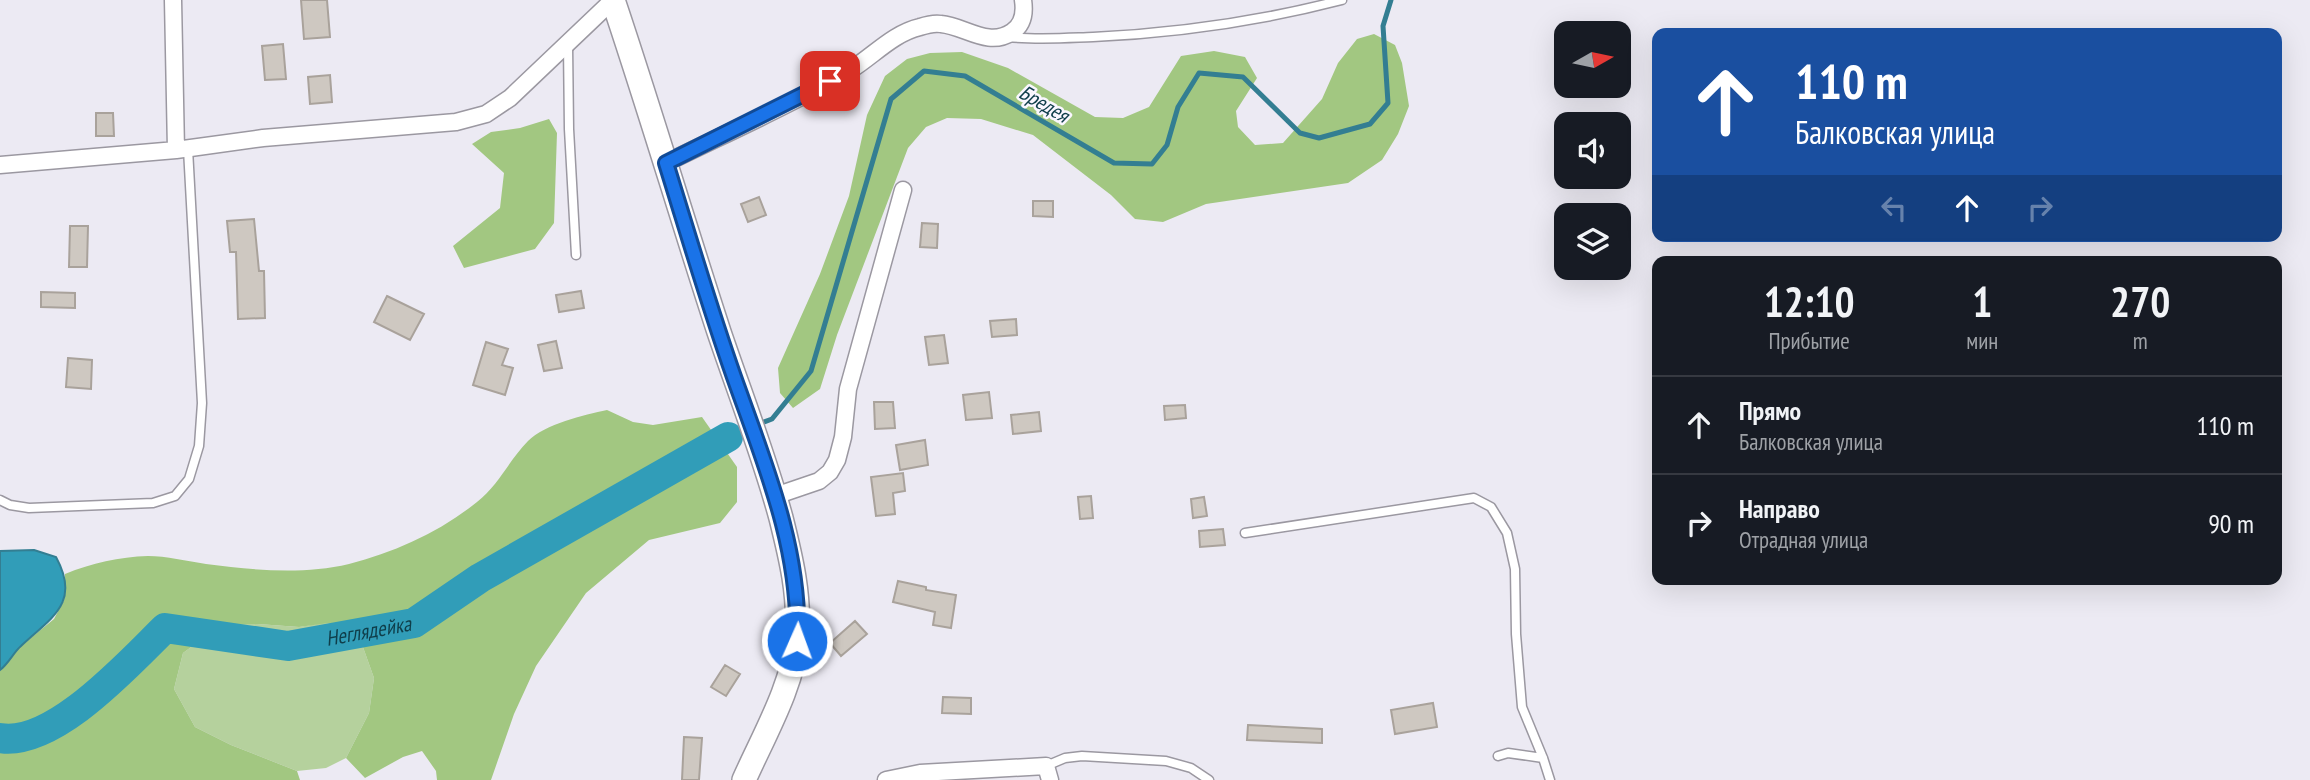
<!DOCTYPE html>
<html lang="ru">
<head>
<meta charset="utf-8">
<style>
	body { margin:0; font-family:"PT Sans Narrow",sans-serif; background:#20242c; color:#f1f3f6; height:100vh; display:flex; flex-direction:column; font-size:26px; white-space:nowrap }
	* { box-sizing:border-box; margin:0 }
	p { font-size:23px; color:#9ea1a6 }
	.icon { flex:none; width:38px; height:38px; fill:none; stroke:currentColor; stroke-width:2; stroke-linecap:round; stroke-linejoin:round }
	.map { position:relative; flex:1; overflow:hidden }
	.sheet { position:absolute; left:1652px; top:256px; width:630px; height:329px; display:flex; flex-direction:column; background:#171b24; border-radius:14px; box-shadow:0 7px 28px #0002 }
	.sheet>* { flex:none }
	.guide { position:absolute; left:1652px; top:28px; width:630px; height:214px; border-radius:14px; box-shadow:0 7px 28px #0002; background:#1a4fa0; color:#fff; overflow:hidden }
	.needle { width:46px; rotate:81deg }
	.buttons { position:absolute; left:1554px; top:21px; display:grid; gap:14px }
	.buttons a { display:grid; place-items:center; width:77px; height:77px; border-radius:14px; background:#171b24; box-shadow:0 7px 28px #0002; font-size:35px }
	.pin { position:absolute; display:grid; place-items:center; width:60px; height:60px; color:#fff; margin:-30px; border-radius:14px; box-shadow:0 4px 10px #0006 }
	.me { position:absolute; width:77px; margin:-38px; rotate:2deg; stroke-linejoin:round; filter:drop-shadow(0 0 5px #0008) }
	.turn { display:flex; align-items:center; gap:24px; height:147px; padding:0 28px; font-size:32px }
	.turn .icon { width:91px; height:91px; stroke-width:2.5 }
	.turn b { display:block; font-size:49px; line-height:60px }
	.lanes { display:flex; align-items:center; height:66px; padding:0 28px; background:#0003; justify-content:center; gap:35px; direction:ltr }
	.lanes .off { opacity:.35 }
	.eta { display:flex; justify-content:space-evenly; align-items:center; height:119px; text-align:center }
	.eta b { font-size:42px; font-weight:600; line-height:49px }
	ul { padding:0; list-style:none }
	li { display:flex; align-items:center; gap:21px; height:98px; padding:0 28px; border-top:2px solid #363941 }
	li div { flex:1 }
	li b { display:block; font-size:26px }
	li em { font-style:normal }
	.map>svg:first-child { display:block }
</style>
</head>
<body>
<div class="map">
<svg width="2310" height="780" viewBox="0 0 2310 780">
	<rect width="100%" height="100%" fill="#eceaf3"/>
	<path fill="#b5d19d" d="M328 622 359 636 374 678 369 713 346 758 326 768 297 771 231 745 195 727 174 689 183 653 221 625 258 624 299 627Z"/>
	<path fill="#a2c781" d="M1374 34 1395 45 1402 63 1409 106 1398 134 1382 160 1348 183 1206 204 1163 222 1135 219 1111 195 1033 135 981 119 947 118 926 127 908 148 837 335 820 389 793 408 780 393 778 368 820 274 849 196 867 115 885 76 907 59 930 53 962 52 1008 68 1095 117 1123 118 1149 107 1181 56 1214 51 1245 57 1257 78 1236 111 1238 127 1255 145 1283 143 1322 99 1338 63 1357 39Z
		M549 119 557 133 554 223 535 249 464 268 453 246 500 208 504 173 472 144 491 132 520 128Z
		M607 410 633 422 653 425 702 417 737 467V502L720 523 649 540 586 593 536 666 514 714 491 780H437L436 771 422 751 403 757 365 778 346 758 369 713 374 678 359 636 328 623 299 627 258 624 220 626 183 653 174 689 195 727 231 745 297 771 300 780H0V670L16 650 54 619 64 600 65 574C92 563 119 557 148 556 166 556 187 561 206 564 253 570 302 575 349 564 395 552 440 532 477 502 499 485 509 460 528 441 545 424 584 415 607 410Z"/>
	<path fill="#319db8" stroke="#337e92" stroke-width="2" d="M34 550 56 557C81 603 52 617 21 646 13 653 9 663 0 670V551Z"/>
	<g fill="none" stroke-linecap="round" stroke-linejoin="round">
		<path stroke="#337e92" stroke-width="5" d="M756 425 772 419 811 371 891 99 924 71 965 76 1114 163 1152 164 1167 145 1178 107 1199 73 1243 77 1300 133 1319 138 1370 124 1388 103 1383 26 1391 0
			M728 437 747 429"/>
		<path stroke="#319db8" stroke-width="30" id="s1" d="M0 738C54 747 129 663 165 628L288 646 414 623 480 578 728 437"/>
	</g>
	<path fill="#cec8c1" stroke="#a9a29b" stroke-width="2" d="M301 0H327L330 37 304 39Z
		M283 44 286 79 265 80 262 46Z
		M330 75 332 102 310 104 308 77Z
		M96 113H113L114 136H96Z
		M759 197 766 215 748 222 741 204Z
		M1033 201H1053V217L1033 216Z
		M254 219 259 271H264L265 318 238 319 236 252H230L227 221Z
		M922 223 938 224 937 248 920 247Z
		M70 226H88L87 267H69Z
		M581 291 584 308 559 312 556 295Z
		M41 292 75 293V308L41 307Z
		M387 296 424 314 410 340 374 322Z
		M1016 319 1017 335 992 337 990 321Z
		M944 335 948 363 929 365 925 337Z
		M556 341 562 368 544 371 538 345Z
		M486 342 508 349 502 365 513 368 505 395 473 385Z
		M68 358 92 360 91 389 66 387Z
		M989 392 992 418 966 420 963 395Z
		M874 402H893L895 428 875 429Z
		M1185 405 1186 418 1165 420 1164 406Z
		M1039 412 1041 431 1013 434 1011 415Z
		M925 440 928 465 900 470 896 445Z
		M903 473 905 491 893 493 895 514 876 516 871 477Z
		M1091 496 1093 518 1080 519 1078 497Z
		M1204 497 1207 516 1193 518 1191 499Z
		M1223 529 1225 545 1200 547 1199 531Z
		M898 581 926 587V590L956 595 951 628 933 625 935 612 893 602Z
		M855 621 867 634 841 656 830 643Z
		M725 665 740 674 726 696 711 687Z
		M943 697 971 698V714L942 713Z
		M1433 703 1437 727 1395 734 1391 710Z
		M1248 725 1322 729V743L1247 740Z
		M684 737 702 738 699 780H682Z"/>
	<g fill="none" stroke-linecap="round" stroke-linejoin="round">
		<defs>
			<path id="service" d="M1008 37C1037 40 1065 38 1093 37 1177 33 1261 21 1342 0
				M568 45 569 129 576 255
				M0 500 10 505 29 508 153 503 175 496 189 479 199 446 202 403 188 149
				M1245 533 1474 498 1491 507 1507 533 1515 569 1516 634 1522 707 1543 758 1550 780
				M1498 756 1508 753 1543 758
				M1046 766 1065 758 1082 756 1166 761 1191 768 1209 780"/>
			<path id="minor" d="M173 0 176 150
				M666 163C729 132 792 104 852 69 874 55 894 33 920 27 926 25 935 23 941 24 965 26 988 48 1012 32 1023 25 1025 13 1023 0
				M0 165 176 150 263 138 456 122 486 114 510 98 613 0
				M775 496 819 481 830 472 837 460 843 437 848 389 903 190
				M886 780 920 773 1046 766 1050 780"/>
			<path id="secondary" d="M613 0C650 110 683 222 719 332 740 394 764 455 781 518 791 558 800 595 797 637 794 684 763 737 744 780"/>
		</defs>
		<use href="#service" stroke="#9b98a1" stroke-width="11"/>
		<use href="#minor" stroke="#9b98a1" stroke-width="19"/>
		<use href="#secondary" stroke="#9b98a1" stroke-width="26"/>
		<use href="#service" stroke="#fff" stroke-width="8"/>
		<use href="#minor" stroke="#fff" stroke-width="16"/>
		<use href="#secondary" stroke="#fff" stroke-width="23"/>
	</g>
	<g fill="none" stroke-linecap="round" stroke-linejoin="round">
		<defs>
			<path id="route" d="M797 641C801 549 764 462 734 377 709 306 688 234 666 163L830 81"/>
		</defs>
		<use href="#route" stroke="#114b97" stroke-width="18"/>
		<use href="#route" stroke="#1a73e8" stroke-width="12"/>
	</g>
	<g text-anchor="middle" stroke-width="5" stroke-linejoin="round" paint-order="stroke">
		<g font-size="21" font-style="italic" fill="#0f3e4a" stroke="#faf7ff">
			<text transform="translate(1044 104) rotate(30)" y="7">Бредея</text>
			<text dy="7" stroke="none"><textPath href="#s1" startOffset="410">Неглядейка</textPath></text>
		</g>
	</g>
</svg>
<div class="buttons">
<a><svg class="needle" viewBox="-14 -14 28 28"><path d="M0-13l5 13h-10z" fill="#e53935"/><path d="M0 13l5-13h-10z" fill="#9ea1a6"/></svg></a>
<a><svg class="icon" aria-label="sound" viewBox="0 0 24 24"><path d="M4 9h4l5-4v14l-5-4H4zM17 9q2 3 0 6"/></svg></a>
<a><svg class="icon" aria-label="layers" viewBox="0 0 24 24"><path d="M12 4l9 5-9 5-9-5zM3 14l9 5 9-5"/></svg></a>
</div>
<div class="pin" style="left:830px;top:81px;background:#d93025"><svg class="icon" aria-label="arrive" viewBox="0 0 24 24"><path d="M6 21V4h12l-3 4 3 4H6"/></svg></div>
<svg class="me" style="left:797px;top:641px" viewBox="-20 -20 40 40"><circle r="17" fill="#1a73e8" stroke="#fff" stroke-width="3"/><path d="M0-11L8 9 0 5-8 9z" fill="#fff"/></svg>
<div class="guide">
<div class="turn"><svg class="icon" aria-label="ahead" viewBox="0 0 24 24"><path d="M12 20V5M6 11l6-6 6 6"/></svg><div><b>110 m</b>Балковская улица</div></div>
<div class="lanes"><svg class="icon off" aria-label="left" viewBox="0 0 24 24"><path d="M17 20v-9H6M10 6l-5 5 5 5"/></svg><svg class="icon" aria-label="ahead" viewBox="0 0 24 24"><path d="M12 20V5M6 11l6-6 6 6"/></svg><svg class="icon off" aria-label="right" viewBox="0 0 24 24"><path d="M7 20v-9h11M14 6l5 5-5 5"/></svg></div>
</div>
<section class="sheet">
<div class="eta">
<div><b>12:10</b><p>Прибытие</p></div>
<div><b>1</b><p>мин</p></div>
<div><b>270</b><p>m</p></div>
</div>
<ul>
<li><svg class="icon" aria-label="ahead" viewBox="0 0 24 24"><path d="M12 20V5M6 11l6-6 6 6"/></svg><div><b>Прямо</b><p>Балковская улица</p></div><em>110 m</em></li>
<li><svg class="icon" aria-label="right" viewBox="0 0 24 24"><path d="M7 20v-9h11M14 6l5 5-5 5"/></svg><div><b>Направо</b><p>Отрадная улица</p></div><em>90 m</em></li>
</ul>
</section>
</div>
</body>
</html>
